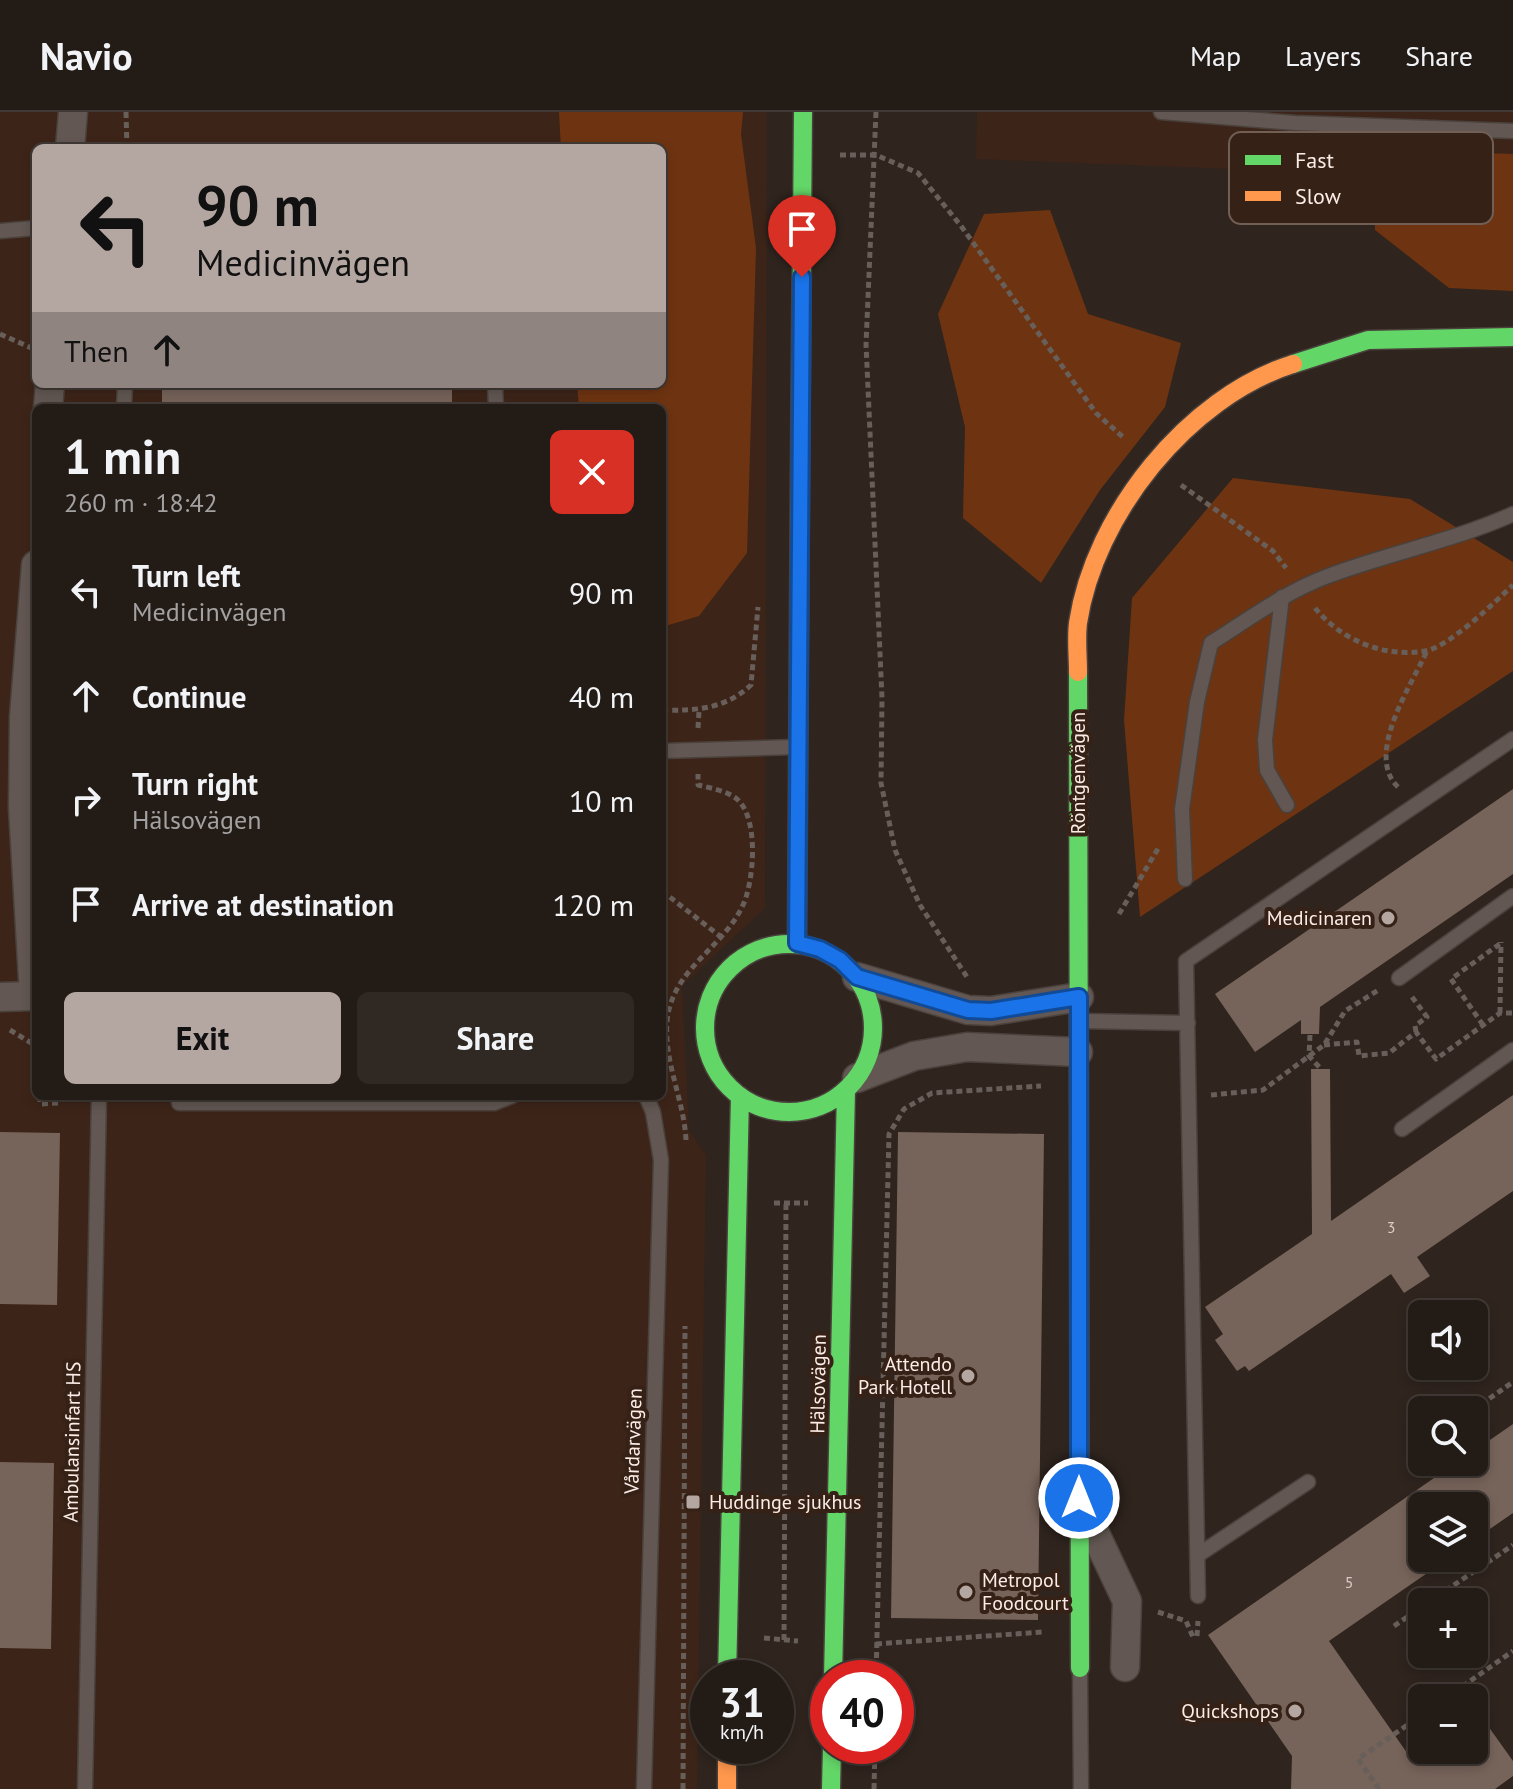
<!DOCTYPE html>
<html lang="en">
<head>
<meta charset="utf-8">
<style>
	body { margin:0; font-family:"PT Sans",sans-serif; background:#2f2823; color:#f1f3f6; height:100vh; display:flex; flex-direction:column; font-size:30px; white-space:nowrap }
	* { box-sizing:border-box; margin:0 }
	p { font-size:26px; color:#a3a1a1 }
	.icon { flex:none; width:44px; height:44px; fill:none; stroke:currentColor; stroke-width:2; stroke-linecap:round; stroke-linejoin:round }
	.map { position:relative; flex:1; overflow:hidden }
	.sheet { position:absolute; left:32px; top:292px; width:634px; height:696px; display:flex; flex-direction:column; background:#231b16; border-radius:12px; box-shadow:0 4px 12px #0003,0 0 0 2px #403935 }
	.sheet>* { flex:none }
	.banner { position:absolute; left:32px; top:32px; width:634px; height:244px; border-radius:12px; box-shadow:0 4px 12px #0003,0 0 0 2px #403935; background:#b4a6a0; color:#111; overflow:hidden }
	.buttons { position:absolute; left:1408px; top:1188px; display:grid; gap:16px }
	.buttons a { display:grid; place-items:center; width:80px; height:80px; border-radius:12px; background:#231b16; box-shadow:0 4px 12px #0003,0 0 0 2px #403935; font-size:40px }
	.speed { position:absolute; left:690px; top:1548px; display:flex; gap:16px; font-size:40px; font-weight:700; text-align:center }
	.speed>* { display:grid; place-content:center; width:104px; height:104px; border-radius:50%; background:#231b16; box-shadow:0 4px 12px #0003,0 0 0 2px #403935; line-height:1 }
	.speed small { font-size:20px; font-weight:400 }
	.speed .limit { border:12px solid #d22; background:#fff; color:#111 }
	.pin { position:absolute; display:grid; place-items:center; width:68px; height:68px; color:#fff; margin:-82px -34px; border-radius:50% 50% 50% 0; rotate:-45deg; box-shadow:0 0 8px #0007 }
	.pin .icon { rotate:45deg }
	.me { position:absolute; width:88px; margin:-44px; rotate:0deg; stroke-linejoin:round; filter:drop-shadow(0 0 6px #0008) }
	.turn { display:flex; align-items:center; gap:28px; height:168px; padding:0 32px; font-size:36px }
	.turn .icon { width:104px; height:104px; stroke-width:2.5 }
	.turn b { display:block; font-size:56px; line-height:68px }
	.then { display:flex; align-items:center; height:76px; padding:0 32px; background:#0003; gap:16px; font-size:30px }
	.round { display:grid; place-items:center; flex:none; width:84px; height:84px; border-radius:12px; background:#2f2823 }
	.headline { display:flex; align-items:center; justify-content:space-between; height:136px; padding:0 32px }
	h1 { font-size:48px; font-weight:600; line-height:60px }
	.action { display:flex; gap:16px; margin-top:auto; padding:16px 32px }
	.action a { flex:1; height:92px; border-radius:12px; background:#b4a6a0; color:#111; font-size:32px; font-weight:600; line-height:92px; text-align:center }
	.action a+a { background:#2f2823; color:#f1f3f6 }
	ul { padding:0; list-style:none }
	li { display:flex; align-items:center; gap:24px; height:104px; padding:0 32px }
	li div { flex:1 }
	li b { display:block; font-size:30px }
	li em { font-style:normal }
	header { display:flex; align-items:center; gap:48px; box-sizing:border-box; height:112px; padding:0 40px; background:#231b16; border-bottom:2px solid #403935 }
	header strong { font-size:38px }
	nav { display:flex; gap:44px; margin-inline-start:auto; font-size:28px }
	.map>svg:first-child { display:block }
</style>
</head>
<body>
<header>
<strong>Navio</strong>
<nav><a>Map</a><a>Layers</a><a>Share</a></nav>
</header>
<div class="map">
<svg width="1513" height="1677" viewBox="0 0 1513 1677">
	<rect width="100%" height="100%" fill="#2f241e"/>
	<path fill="#3d2418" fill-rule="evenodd" d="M0 0H767L765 796 682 874 689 1018 706 1043 697 1677H0ZM36 36H662V272H36ZM36 296H662V984H36Z
		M977 0H1513V68L976 47Z"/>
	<path fill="#6e3411" d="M559 0H743L741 22 756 136 747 441 699 504 662 515V296H579L577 272H662V36H561Z
		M1442 40 1513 42V179L1449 176 1375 118V73Z
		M1050 98 1088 202 1181 231 1165 295 1100 378 1041 471 963 406 965 315 938 202 984 102Z
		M1233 366 1410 387 1513 450V559L1140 805 1124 608 1132 486Z"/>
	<path fill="#766359" d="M162 272H452V296H162Z
		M1513 677V762L1320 895 1319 922H1301V908L1255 940 1215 882Z
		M1311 957H1330L1331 1109 1513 983V1079L1417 1145 1430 1164 1404 1181 1391 1162 1249 1259 1245 1254 1237 1259 1215 1228 1223 1222 1205 1195 1312 1122Z
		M0 1020 60 1021 57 1193 0 1192Z
		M898 1020 1044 1022 1038 1508 891 1506Z
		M1513 1312V1401L1474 1428V1394H1422V1446H1449L1329 1529 1412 1648 1426 1638H1474V1603L1478 1600 1513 1649V1664L1495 1677H1291L1292 1644 1208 1523 1457 1350H1474V1339Z
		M0 1350 54 1351 51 1537 0 1536Z"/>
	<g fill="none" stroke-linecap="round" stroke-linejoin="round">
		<defs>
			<path id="lane" d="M1161 0 1295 11 1513 19
				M0 119 36 116
				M495 272 496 296
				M124 296 125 272
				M1282 485 1265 628 1267 658 1287 693
				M662 639 795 635
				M1185 767 1182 697 1197 590 1211 531C1249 507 1285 480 1328 464 1389 441 1453 429 1513 402
				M1399 866 1513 784
				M1081 909 1188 911
				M179 991H494L512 984
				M1402 1017 1513 938
				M1198 1443 1308 1370
				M1198 1484 1186 849 1513 627
				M1080 1560 1081 1677
				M85 1677 99 984
				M644 1677 661 1048 653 1000 646 984"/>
			<path id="street" d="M70 36 73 0
				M48 296 50 272
				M857 865 968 898 991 899 1079 885
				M0 885 34 884 23 696 24 605 36 453
				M857 966 914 944 967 935 1078 940
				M1084 1398 1127 1489 1125 1555"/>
			<path id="fast" d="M1293 252 1368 228 1513 225
				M800 362 803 0
				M1078 560 1080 1556
				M705 916a84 84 0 1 1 168 0a84 84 0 1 1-168 0Z
				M727 1566 740 984
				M833 1566 846 978
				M831 1677 832 1634"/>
			<path id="slow" d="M1078 560C1078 544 1076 526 1078 511 1094 403 1188 285 1293 252
				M797 831 800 362
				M727 1634V1677"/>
		</defs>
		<use href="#lane" stroke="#4a413c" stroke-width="17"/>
		<use href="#street" stroke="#4a413c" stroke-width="31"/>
		<use href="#fast" stroke="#4a413c" stroke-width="21"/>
		<use href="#slow" stroke="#4a413c" stroke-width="21"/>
		<path stroke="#685f5a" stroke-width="5" stroke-dasharray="6 4" stroke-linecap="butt" d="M126 0 127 36
			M876 0 866 232 882 586 881 671 895 738 920 793 967 865
			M840 43H876L918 61 961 114 1096 301 1124 326
			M0 222 36 238
			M1181 373 1273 439 1286 456
			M1315 496C1341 528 1384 546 1425 539 1449 535 1495 490 1513 473
			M662 598C696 599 725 597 751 573L758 495
			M698 616 699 599
			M1398 675C1364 643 1412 572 1427 539
			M662 779 721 825
			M1119 802 1159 735
			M1412 885 1427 905 1415 914 1416 920
			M1500 901 1501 830
			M1483 913 1451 867 1501 831
			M10 918 36 934
			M1310 923 1309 944 1321 957
			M1324 933 1357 930 1359 944 1389 941 1416 920 1436 947 1500 901H1513
			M1211 983 1263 978 1324 933 1345 899 1380 877
			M40 984V992L59 991 58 984
			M686 1028C684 986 661 945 668 902 677 854 724 835 743 793 754 769 759 708 738 688 728 679 711 676 698 673V662
			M774 1091H808
			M1473 1298 1513 1270
			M1410 1343 1422 1334
			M1429 1490 1513 1433
			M1158 1500 1186 1509 1193 1525
			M1394 1514 1422 1495
			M1197 1524 1198 1509
			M764 1526 798 1529
			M784 1528 786 1091
			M876 1532 1042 1520
			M876 1566 889 1022 904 997 932 981 1041 974
			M1446 1586 1513 1539
			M683 1677 685 1214
			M874 1677 875 1634
			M1379 1677 1358 1647 1422 1603"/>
		<use href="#lane" stroke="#625752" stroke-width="14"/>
		<use href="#street" stroke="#625752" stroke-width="28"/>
		<use href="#fast" stroke="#63d668" stroke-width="18"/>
		<use href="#slow" stroke="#ff974d" stroke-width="18"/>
	</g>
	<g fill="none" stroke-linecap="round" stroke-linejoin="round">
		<defs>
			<path id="route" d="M802 165 797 831 820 837 840 848 857 865 968 898 991 899 1079 885V1386"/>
		</defs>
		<use href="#route" stroke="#114b97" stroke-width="20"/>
		<use href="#route" stroke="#1a73e8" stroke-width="14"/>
	</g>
	<g fill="#b4a6a0" stroke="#362117" stroke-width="3">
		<circle cx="1388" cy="806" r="8"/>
		<circle cx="968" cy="1264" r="8"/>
		<rect x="685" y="1382" width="16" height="16" rx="4"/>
		<circle cx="966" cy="1480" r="8"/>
		<circle cx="1295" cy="1599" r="8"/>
	</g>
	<g text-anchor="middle" stroke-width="8" stroke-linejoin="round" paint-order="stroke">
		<g font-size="16" fill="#dacac3">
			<text x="1391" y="1121">3</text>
			<text x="1349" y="1476">5</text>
		</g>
		<g font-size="20" fill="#fbece6" stroke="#362117">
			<text transform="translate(1078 661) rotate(-90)" y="7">Röntgenvägen</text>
			<text transform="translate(818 1272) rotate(-89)" y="7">Hälsovägen</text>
			<text transform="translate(633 1329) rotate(-88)" y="7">Vårdarvägen</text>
			<text transform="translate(72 1330) rotate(-89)" y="7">Ambulansinfart HS</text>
		</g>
		<g font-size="20" fill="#fbece6" stroke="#362117" text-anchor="end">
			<text x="1372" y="813">Medicinaren</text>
			<text x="952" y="1259">Attendo<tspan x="952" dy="23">Park Hotell</tspan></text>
			<text x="709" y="1397" text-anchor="start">Huddinge sjukhus</text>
			<text x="982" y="1475" text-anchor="start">Metropol<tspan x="982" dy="23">Foodcourt</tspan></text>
			<text x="1279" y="1606">Quickshops</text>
		</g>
	</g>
	<rect x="1229" y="20" width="264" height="92" rx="12" fill="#362117" stroke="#715e55" stroke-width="2"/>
	<rect x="1245" y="43" width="36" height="10" fill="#63d668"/>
	<rect x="1245" y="79" width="36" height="10" fill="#ff974d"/>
	<g font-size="22" fill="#fbece6">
		<text x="1295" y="56">Fast</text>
		<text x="1295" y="92">Slow</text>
	</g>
</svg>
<div class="buttons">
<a><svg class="icon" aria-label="sound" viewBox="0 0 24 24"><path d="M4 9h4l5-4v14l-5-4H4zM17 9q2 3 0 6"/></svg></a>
<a><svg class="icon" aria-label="search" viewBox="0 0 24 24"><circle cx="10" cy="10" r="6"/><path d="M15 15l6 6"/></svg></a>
<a><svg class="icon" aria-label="layers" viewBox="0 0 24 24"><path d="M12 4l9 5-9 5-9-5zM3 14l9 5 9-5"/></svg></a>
<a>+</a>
<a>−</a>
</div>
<div class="speed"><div>31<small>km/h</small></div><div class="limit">40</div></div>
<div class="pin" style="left:802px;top:165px;background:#d93025"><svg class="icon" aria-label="arrive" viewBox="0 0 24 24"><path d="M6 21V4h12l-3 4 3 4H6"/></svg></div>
<svg class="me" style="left:1079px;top:1386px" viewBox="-20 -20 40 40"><circle r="17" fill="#1a73e8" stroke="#fff" stroke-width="3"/><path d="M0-11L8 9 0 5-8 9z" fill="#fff"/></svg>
<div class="banner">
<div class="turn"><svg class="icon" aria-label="left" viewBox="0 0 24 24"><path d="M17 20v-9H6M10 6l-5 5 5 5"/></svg><div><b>90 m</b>Medicinvägen</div></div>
<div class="then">Then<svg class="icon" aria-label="ahead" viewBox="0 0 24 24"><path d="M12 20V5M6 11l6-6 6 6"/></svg></div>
</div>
<section class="sheet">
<div class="headline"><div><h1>1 min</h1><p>260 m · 18:42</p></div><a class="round" style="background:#d93025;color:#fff"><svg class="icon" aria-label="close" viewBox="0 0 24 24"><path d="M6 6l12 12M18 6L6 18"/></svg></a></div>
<ul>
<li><svg class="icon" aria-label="left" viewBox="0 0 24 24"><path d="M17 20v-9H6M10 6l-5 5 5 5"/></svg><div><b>Turn left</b><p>Medicinvägen</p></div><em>90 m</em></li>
<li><svg class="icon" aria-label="ahead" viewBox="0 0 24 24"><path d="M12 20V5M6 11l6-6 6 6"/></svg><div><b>Continue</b></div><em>40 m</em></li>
<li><svg class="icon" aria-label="right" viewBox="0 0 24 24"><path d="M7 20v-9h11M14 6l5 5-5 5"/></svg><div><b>Turn right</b><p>Hälsovägen</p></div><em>10 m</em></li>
<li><svg class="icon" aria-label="arrive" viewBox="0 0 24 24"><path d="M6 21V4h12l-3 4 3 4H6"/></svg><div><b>Arrive at destination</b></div><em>120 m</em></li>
</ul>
<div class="action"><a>Exit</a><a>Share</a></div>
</section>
</div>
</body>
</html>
